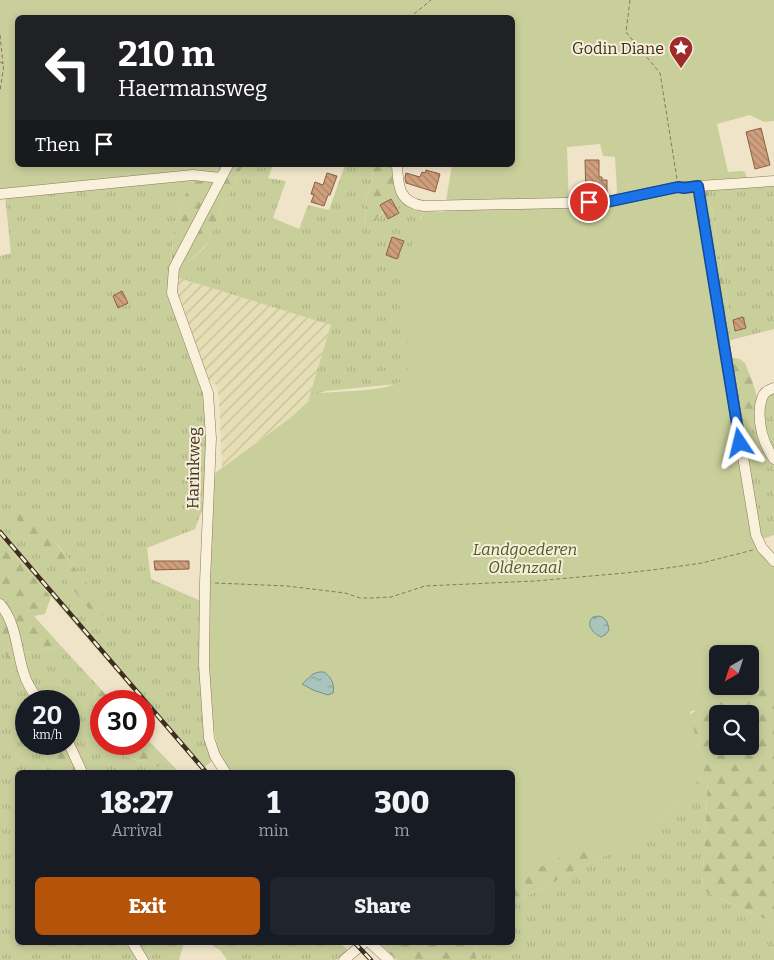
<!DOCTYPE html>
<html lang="en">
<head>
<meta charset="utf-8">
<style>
	body { margin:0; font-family:Bitter,serif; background:#20242c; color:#f1f3f6; height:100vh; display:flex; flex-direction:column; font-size:19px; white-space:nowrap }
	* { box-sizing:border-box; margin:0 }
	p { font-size:16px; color:#9ea1a6 }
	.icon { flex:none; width:28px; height:28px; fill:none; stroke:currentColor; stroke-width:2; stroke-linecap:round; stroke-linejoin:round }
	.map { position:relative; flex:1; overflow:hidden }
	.panel { position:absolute; left:15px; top:770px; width:500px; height:175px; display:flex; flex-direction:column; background:#171b24; border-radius:8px; box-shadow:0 2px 8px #0003 }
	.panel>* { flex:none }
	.hud { position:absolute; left:15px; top:15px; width:500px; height:152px; border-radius:8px; box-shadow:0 2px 8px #0003; background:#202124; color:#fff; overflow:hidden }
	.needle { width:32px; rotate:219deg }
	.fabs { position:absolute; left:709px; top:645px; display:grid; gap:10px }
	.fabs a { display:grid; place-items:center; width:50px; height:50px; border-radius:8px; background:#171b24; box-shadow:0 2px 8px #0003; font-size:25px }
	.speed { position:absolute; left:15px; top:690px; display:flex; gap:10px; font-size:25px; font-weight:700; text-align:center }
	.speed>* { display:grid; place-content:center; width:65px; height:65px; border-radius:50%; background:#171b24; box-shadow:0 2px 8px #0003; line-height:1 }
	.speed small { font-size:12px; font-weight:400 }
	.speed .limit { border:8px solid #d22; background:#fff; color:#111 }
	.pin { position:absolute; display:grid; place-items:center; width:42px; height:42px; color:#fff; margin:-21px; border:2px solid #fff; border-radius:50%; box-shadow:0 1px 5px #0007 }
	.me { position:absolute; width:55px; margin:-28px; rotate:350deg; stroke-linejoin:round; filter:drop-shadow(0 0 4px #0008) }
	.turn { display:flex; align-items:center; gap:18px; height:105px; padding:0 20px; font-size:22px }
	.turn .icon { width:65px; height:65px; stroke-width:2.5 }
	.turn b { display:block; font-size:35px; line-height:42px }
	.then { display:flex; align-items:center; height:48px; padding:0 20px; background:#0003; gap:10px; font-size:19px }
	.eta { display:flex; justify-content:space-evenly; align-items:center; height:85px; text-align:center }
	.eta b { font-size:30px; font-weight:800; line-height:35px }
	.cta { display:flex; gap:10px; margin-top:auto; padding:10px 20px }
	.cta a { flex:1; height:58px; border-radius:8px; background:#b45309; color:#fff; font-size:20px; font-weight:800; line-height:58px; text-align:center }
	.cta a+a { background:#20242c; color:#f1f3f6 }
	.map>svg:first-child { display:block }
</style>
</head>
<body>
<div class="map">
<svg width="774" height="960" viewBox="0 0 774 960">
	<defs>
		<pattern id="farmland-furrows" width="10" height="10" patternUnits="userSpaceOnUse" patternTransform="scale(1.25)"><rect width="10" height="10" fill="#e6deb5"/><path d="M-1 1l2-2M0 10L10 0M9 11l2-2" fill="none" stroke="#c6bf9b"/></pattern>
		<pattern id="grass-tufts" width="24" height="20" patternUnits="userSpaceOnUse" patternTransform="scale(1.25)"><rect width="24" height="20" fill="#c9cf9b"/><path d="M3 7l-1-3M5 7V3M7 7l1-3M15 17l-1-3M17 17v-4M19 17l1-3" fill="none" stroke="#aeb285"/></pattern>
		<pattern id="forest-firs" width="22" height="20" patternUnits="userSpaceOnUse" patternTransform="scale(1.25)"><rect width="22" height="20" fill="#c9cf9b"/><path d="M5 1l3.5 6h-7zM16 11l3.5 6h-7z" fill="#aeb285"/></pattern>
		<pattern id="water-ripples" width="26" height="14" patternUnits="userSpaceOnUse" patternTransform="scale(1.25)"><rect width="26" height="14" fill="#a9c4bc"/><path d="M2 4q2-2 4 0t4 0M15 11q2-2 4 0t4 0" fill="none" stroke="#8ba098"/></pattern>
		<pattern id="building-back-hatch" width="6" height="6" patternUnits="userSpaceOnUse" patternTransform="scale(1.25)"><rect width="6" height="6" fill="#cf9f7d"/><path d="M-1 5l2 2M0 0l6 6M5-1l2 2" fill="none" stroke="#a98266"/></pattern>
	</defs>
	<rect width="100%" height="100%" fill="#f0e4c8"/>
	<path fill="url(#farmland-furrows)" d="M176 277 332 325 308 401 290 418 229 462 222 468 219 397 216 385 207 378 178 302Z"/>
	<path fill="url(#grass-tufts)" fill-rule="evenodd" d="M243 165H273L268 178 286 181 273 218 299 229 308 205 329 210 345 165H370C376 179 371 184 367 197 365 206 365 216 364 225L376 222C381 208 393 208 406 204L414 210 424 211 420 219 423 378 397 384 326 391 319 393 308 401 331 325 176 277 178 266 188 262 203 249 208 242 221 209Z
		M183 178 187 190 186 194 182 201 177 220 174 223 169 293 204 395 207 412 206 507 201 513 195 529 147 548 151 579 203 602 208 750 212 761 201 770 144 703V701H142L0 538V256L11 253 5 196ZM54 540 107 611 97 618Z
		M774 185V329L727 341 726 331 732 330 708 187Z
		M774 392V455L762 424 765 400Z
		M757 423 774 462V535L762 539 742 427Z
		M0 637 10 662 14 683H23L31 697 29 701H26V708L24 713 26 712V744H42L51 772H18V942L127 943 137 960H0Z
		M61 646 97 685 91 719V729L100 742 113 753 176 772H87L69 737V701H43L30 681 23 653 47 650Z
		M703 779 708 780 702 890 774 923V960H476L477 943 512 942 513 903 621 847 659 819Z
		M136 943H184L179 960H147Z
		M208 943H340L349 951 336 960H227L220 950Z"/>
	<path fill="url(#forest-firs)" fill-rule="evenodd" d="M232 165H243L221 209 208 242 203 248 188 262 178 266Z
		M370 165 397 166 406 204C399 206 385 209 381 213 377 217 375 224 372 228L367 229 364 226C365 216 365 206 367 197 371 184 376 179 370 165Z
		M183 178 216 181 171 271 174 223 177 220 182 201 186 194 187 190 179 185Z
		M708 187 732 330 726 331 703 189Z
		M730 357 740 359 745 363 752 380 757 397V423L742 427Z
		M24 502 108 611 97 619 12 512Z
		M0 538 51 597 45 614 34 616 61 646 47 650 23 653C19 631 15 616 0 598Z
		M767 560 774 567V923L702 890 708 780 703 779 659 819 621 847 513 903 512 772 645 746 695 711 672 639ZM718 654H750V686H718ZM718 714H750V746H718Z
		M0 609 10 628 23 683 16 685 14 683 9 662 0 637Z
		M97 685 112 701H101V744L91 729V719Z
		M144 736 179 772H176L113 753 101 744H144Z
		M42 744H66L80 772H51Z
		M379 943H477L476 960H397Z"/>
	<path fill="#c9cf9b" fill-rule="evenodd" d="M0 0H774V121L764 122 750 115 717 124 728 172 741 171 745 172 747 179 694 183 733 412 767 560 774 567V686L695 710 690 712 702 765 695 787 636 838 619 849 608 852H599L578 849 513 880 512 772H230L222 761 218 750 210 710 208 612 213 494 215 473 290 418 313 397 319 393 367 390 387 387 402 381 407 374 410 354 399 304V292L404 266 414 241 417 228 424 211 444 212 452 165H512V18H18V165H224L220 171 217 172 195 171V170L0 189ZM600 144 603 156 615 157 617 192 616 193V200L569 205 567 147ZM718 654H750V686H718Z"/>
	<path fill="url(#water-ripples)" stroke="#6f938a" d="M598 616C606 617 608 623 609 630L606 634 601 637C593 633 585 625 593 617Z
		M319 672H324C331 677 335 684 333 693L328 695 313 690 302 684 313 674Z"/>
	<path fill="url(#building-back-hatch)" stroke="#8d5f41" d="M761 128 770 165 755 169 746 132Z
		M585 160H599V177H602V180H607V195L586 196Z
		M426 170 440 174 435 192 406 183 405 178 406 173 420 177 422 172 425 173Z
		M327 173 337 176 330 195H328L324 206 311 202 314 195 311 194 315 182 323 185Z
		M391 199 399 213 388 219 380 205Z
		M392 237 404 241 397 259 386 255Z
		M122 291 128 303 118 308 113 296Z
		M743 317 746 328 735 331 733 320Z
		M154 561H189V569L155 570Z"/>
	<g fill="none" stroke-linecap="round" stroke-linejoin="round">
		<defs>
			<path id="minor" d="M397 165C398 186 399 203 424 206L607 202 678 187H684L774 181
				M698 186 756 535 762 548 774 561
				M0 194 193 175 221 178
				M774 388C771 389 766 391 764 394 762 397 761 402 760 406 758 424 763 444 774 459
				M0 604C17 624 16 650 24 674 27 684 33 693 39 701
				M69 744 82 772
				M225 772 215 756 209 738 204 665 205 582 211 438 208 393 172 293 174 268 228 165
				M132 942 143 960
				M369 942 389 960
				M344 960 365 942"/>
		</defs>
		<use href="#minor" stroke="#8d765c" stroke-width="11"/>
		<path stroke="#8d765c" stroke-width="1" stroke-dasharray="4 2.5" stroke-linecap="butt" d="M630 0 626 32 660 73 677 179
			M409 18 431 0
			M0 35 3 64
			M0 62 4 64 0 91
			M215 583 287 586 345 593 360 598H371L391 597 425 586 535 581 625 573 660 569 702 563 753 550"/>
		<use href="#minor" stroke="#faf1dc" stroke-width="10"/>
		<defs>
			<path id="rail" d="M0 532 206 772
				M354 942 371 960"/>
		</defs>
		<use href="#rail" stroke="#3d2e20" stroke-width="4.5"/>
		<use href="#rail" stroke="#f7eed8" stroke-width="2.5" stroke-dasharray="8" stroke-linecap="butt"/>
	</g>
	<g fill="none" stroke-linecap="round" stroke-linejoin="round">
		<defs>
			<path id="route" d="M589 202H607L678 187 684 188 698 186 740 443"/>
		</defs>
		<use href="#route" stroke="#114b97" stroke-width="12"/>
		<use href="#route" stroke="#1a73e8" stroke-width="9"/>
	</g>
	<defs>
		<symbol id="sight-pin" viewBox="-11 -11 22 30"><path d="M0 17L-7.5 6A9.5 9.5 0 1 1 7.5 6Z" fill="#9e2a2b" stroke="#f7eed8"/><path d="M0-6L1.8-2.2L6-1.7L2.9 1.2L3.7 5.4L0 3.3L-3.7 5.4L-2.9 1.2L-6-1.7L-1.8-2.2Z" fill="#fff"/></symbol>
	</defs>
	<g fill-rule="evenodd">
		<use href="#sight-pin" x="667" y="34" width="28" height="38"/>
	</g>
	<g text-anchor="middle" stroke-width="4" stroke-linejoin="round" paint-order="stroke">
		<g font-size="16" fill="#3d2e20" stroke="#f7eed8" text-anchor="end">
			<text x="664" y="54">Godin Diane</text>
		</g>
		<g font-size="16" fill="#3d2e20" stroke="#f7eed8">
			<text transform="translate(193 468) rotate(-89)" y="6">Harinkweg</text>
		</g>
		<g font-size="16" font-style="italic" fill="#4d5a26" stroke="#f7eed8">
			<text x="525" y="555">Landgoederen<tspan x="525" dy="18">Oldenzaal</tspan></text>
		</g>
	</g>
</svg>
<div class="fabs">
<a><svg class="needle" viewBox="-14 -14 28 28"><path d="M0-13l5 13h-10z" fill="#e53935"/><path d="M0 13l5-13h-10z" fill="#9ea1a6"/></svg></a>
<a><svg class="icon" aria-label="search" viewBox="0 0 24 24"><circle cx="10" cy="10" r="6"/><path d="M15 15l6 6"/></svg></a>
</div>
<div class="speed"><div>20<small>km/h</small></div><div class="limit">30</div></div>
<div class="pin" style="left:589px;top:202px;background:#d93025"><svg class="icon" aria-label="arrive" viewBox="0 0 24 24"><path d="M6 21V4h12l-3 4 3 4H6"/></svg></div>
<svg class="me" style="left:740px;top:443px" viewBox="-20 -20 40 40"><path d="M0-17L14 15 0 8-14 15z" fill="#1a73e8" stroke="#fff" stroke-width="4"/></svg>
<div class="hud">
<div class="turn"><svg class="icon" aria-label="left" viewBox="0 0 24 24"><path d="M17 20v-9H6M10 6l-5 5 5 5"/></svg><div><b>210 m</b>Haermansweg</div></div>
<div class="then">Then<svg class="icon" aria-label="arrive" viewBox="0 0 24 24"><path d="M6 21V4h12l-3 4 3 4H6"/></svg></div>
</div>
<section class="panel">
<div class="eta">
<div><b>18:27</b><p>Arrival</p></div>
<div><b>1</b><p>min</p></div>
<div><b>300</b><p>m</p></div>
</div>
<div class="cta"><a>Exit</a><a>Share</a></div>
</section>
</div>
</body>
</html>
